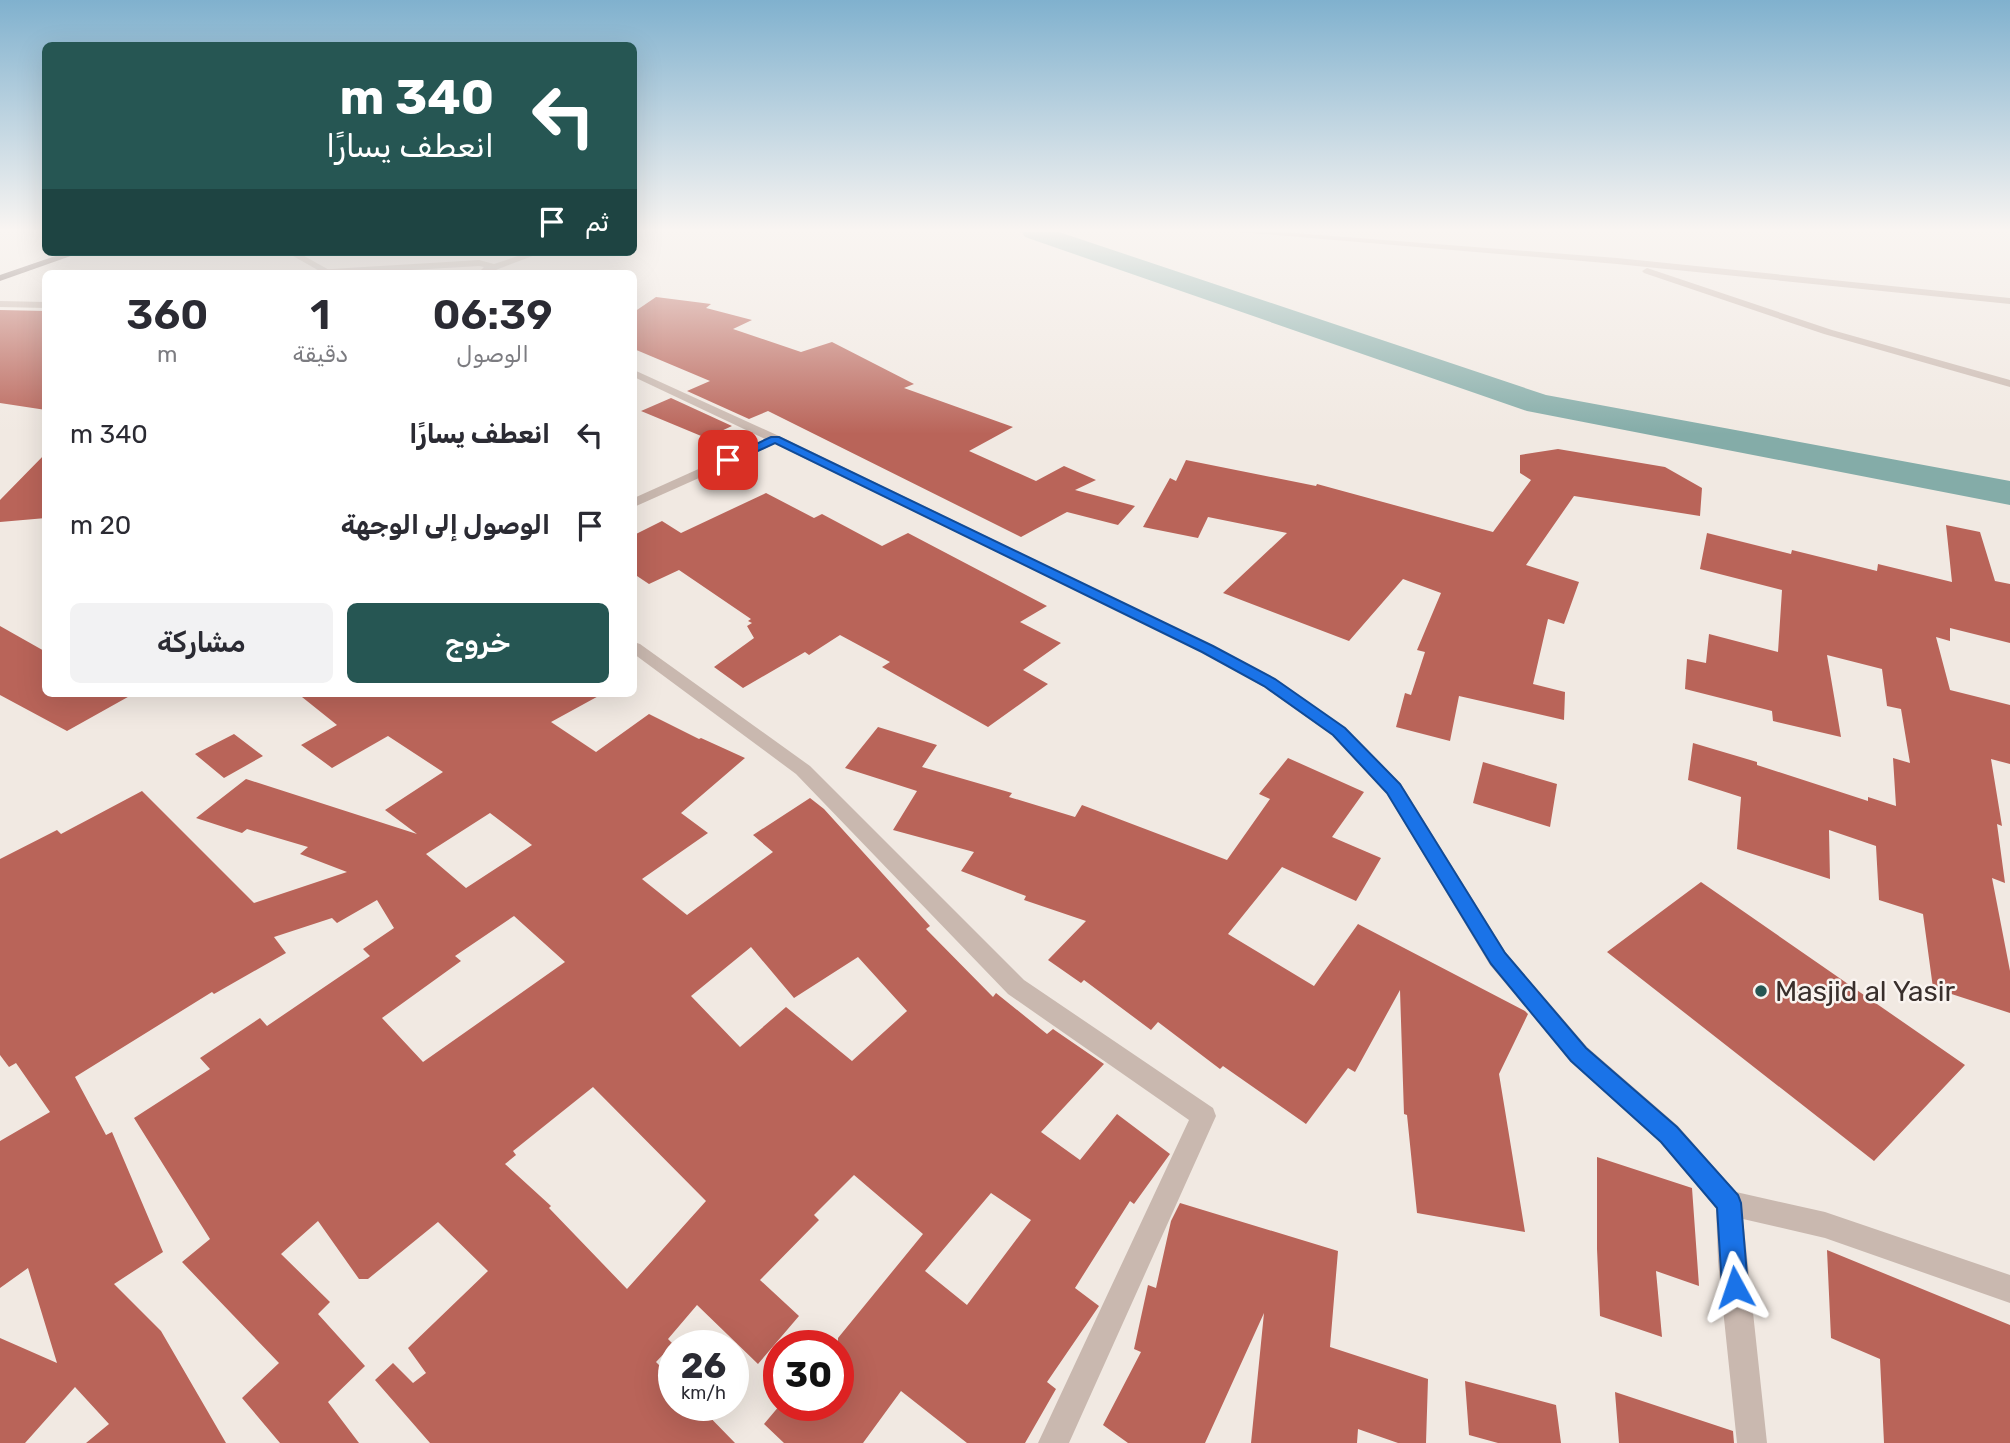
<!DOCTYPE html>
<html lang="ar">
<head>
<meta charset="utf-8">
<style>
	body { margin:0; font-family:Rubik,Cairo,sans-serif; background:#f2f2f3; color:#2b2b33; direction:rtl; height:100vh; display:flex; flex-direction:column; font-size:26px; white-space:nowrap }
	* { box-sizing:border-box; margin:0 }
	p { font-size:23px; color:#7c7c81 }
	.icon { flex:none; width:38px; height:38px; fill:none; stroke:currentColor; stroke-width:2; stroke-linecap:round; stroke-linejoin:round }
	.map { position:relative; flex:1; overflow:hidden; direction:ltr }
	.panel { position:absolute; left:42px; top:270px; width:595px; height:427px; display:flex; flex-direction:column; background:#fff; border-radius:10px; box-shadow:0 7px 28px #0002; direction:rtl }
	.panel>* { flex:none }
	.banner { position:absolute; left:42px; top:42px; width:595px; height:214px; border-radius:10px; box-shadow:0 7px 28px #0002; direction:rtl; background:#265653; color:#fff; overflow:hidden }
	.speed { position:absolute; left:658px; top:1330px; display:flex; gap:14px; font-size:35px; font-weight:700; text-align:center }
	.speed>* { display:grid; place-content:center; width:91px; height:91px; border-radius:50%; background:#fff; box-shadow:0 7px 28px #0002; line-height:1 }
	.speed small { font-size:18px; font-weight:400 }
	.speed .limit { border:10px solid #d22; background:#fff; color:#111 }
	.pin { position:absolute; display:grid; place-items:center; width:60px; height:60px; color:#fff; margin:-30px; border-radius:14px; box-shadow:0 4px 10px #0006 }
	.me { position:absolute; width:77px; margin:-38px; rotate:355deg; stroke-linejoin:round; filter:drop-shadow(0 0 5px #0008) }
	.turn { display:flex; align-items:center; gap:24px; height:147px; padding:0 28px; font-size:32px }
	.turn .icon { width:91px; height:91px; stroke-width:2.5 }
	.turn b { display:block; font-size:49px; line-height:60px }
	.then { display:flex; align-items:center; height:66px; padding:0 28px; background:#0003; gap:14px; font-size:26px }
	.eta { display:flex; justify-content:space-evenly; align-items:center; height:119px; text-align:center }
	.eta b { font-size:42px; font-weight:600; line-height:49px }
	.button { display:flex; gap:14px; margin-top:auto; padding:14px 28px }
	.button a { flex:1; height:80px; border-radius:10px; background:#265653; color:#fff; font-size:28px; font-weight:600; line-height:80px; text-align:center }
	.button a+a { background:#f2f2f3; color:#2b2b33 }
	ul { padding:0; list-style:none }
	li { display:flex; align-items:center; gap:21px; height:91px; padding:0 28px }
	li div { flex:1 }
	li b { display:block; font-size:26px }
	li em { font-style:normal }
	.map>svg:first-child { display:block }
</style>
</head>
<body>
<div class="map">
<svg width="2010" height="1443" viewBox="0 0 2010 1443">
	<rect width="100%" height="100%" fill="#f1e9e2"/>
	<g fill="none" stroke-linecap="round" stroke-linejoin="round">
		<path fill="#84aca8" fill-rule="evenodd" d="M1022 232H1059L1546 395 2010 481V505L1527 411 1025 237Z"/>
	</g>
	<path fill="#b96459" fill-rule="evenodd" d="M656 297 711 304 706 308 752 320 733 329 801 352 832 342 914 384 904 388 1013 427 969 451 1036 481 1064 466 1096 480 1075 490 1135 506 1118 525 1067 512 1021 537 768 411 749 419 687 391 710 381 634 349V312Z
		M0 310 46 311V410L0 403Z
		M671 398 732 426 706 438 641 411Z
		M1558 449 1665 467 1702 488 1700 516 1574 496 1526 565 1579 582 1564 624 1548 619 1533 684 1565 692 1564 720 1459 696 1450 741 1396 727 1405 693 1411 695 1425 652 1417 650 1441 593 1403 579 1349 641 1223 593 1287 533 1208 517 1198 538 1143 527 1170 478 1176 481 1186 460 1316 486 1317 484 1493 532 1531 480 1520 473V455Z
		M46 453V518L0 522V500Z
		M766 493 814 518 822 514 882 546 908 533 1047 606 1020 622 1061 643 1023 670 1048 684 988 727 882 667 890 662 840 635 809 655 805 652 743 688 714 667 754 638 747 626 752 623 748 621 751 619 679 570 649 584 634 574V535L662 521 681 533Z
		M1946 525 1980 532 1995 581 2010 584V643L1950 628V641L1936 637 1950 690 2010 705V764L1991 759 2002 826 1997 824 2005 883 1992 878 2010 971V1013L1933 988 1923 914 1879 900 1876 846 1829 830 1830 879 1737 849 1741 797 1688 780 1693 743 1757 762V765L1868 801V797L1896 806 1893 758 1910 763 1901 709 1887 706 1882 669 1827 655 1841 737 1773 721 1772 711 1685 689 1687 659 1706 663 1709 634 1778 652 1782 590 1700 569 1707 533 1791 554 1792 550 1877 571 1878 564 1952 582Z
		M0 626 46 652V693H135L67 731 0 695Z
		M297 693H604L551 722 596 752 649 714 699 739 701 738 745 758 681 813 708 833 642 879 687 915 773 852 753 835 810 798 824 809 930 926 926 929 993 997 996 993 1047 1034 1053 1029 1104 1064 1041 1132 1080 1160 1117 1114 1170 1154 1134 1204 1130 1201 1075 1288 1099 1306 1047 1382 1056 1389 1025 1443H967L901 1391 863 1443H784L764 1424 780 1405H838V1338L923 1234 854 1175 814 1215 819 1220 760 1280 799 1316 758 1364 697 1305 668 1339 673 1344 656 1362 674 1380V1405H698L735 1443H430L375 1380 393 1363 413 1383 426 1373 408 1348 488 1271 438 1222 368 1279H359L318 1221 281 1254 330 1302 318 1314 365 1366 328 1402 359 1443H280L242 1398 279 1363 182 1262 210 1239 134 1118 210 1069 200 1058 260 1018 267 1026 370 956 363 949 394 928 377 900 337 923 332 918 274 937 286 953 214 994 212 992 75 1077 106 1135 112 1132 163 1252 114 1284 161 1331 226 1443H86L109 1424 75 1387 25 1443H0V1338L57 1363 28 1268 0 1288V1141L50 1112 16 1063 9 1067 0 1055V859L57 830 61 834 142 791 254 903 347 872 300 854 308 847 247 829 242 833 196 818 246 779 417 834 385 810 443 772 388 736 332 768 301 745 337 725ZM490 813 532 845 466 888 426 854ZM514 916 565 962 423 1062 382 1018 461 961 455 956ZM751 947 794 998 858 957 907 1011 852 1061 786 1007 740 1047 691 996ZM593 1087 706 1201 627 1289 549 1208 551 1206 505 1164 516 1155 513 1151ZM991 1193 1031 1220 967 1305 925 1271Z
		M878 727 937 745 922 767 1012 793 1009 797 1075 817 1082 805 1227 860 1270 799 1259 794 1288 758 1364 792 1332 837 1381 858 1356 901 1282 867 1228 934 1314 986 1358 924 1525 1011 1528 1014 1499 1074 1525 1232 1417 1213 1407 1115 1404 1114 1400 990 1355 1072 1348 1068 1306 1124 1223 1066 1220 1069 1158 1022 1151 1030 1084 980 1081 983 1048 960 1086 921 1024 900 1026 896 961 871 974 852 893 830 917 791 845 768Z
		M234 734 263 756 224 778 195 754Z
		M1483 762 1557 784 1550 827 1473 803Z
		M1701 882 1965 1065 1874 1161 1607 952Z
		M1597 1157 1692 1188 1699 1286 1656 1271 1662 1337 1600 1316 1597 1249Z
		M1180 1203 1338 1251 1330 1347 1428 1379 1426 1443H1398L1358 1429 1357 1443H1251L1264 1313 1205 1443H1128L1103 1425 1141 1352 1134 1349 1148 1285 1156 1288 1171 1221Z
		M1827 1250 2010 1325V1443H1884L1880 1359 1831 1338Z
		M1465 1381 1556 1405 1561 1443H1498L1469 1435Z
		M1615 1392 1733 1431 1734 1443H1619Z"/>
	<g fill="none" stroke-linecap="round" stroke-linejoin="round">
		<path fill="#c9b8af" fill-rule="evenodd" d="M1240 232H1281L1617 258 2010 298V304L1617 264Z
			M286 252H297L331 271 323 273Z
			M488 267 507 273 488 271Z
			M1647 268 1832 330 2010 380V387L1824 334 1644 273 1642 271Z
			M634 370 779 436 1214 646 1276 679 1345 728 1401 784 1506 953 1587 1047 1678 1126 1736 1192 1825 1212 2010 1275V1303L1825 1238 1743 1219 1767 1443H1737L1718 1261 1716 1208 1660 1142 1571 1061 1490 965 1387 794 1333 736 1264 687 1202 652 775 444 634 507V498L765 439 634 377Z
			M634 642 640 644 810 766 1024 980 1213 1108 1216 1116 1069 1443H1038L1189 1120 1008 994 796 774 634 654Z"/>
		<path fill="#c9b8af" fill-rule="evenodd" d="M530 252H543L488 273H478L484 267 479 266 361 273H310L315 270 479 260 494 264Z
			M0 301 46 302V308L0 307Z"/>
		<path fill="#685652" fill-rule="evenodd" d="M67 252H82L0 281V275Z"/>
	</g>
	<linearGradient id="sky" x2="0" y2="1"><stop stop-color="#80b1ce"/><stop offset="0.53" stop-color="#f9f5f2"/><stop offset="1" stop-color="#f9f5f2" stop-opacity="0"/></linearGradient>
	<rect width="2010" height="434" fill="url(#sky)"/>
	<path fill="#1a73e8" stroke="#114b97" stroke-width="2" d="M771 437H779L1213 646 1275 679 1345 728 1400 784 1505 953 1586 1048 1677 1127 1738 1195 1741 1203 1748 1287 1744 1296 1735 1299 1726 1296 1722 1287 1717 1208 1661 1142 1571 1061 1491 964 1387 793 1333 735 1264 686 1202 652 775 443 732 463 722 460Z"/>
	<circle fill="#265653" stroke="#f9f3ef" stroke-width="2.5" cx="1761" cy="991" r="7"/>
	<g text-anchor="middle" stroke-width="5" stroke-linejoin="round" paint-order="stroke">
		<g font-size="28" fill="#392f2c" stroke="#f9f3ef" text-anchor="start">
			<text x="1775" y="1001">Masjid al Yasir</text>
		</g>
	</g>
</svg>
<div class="speed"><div>26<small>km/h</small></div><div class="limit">30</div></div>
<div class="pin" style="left:728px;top:460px;background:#d93025"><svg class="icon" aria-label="arrive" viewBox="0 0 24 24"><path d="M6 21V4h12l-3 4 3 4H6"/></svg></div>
<svg class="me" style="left:1735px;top:1287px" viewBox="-20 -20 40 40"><path d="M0-17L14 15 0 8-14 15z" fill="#1a73e8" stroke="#fff" stroke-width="4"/></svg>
<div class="banner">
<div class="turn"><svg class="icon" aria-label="left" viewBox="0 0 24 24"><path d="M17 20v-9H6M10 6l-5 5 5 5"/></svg><div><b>340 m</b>انعطف يسارًا</div></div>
<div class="then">ثم<svg class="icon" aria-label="arrive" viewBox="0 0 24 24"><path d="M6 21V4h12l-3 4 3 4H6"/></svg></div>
</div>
<section class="panel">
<div class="eta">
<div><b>06:39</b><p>الوصول</p></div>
<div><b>1</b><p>دقيقة</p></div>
<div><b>360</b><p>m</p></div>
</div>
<ul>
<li><svg class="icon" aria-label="left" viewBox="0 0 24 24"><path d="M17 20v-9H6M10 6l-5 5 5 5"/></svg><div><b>انعطف يسارًا</b></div><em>340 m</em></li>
<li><svg class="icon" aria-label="arrive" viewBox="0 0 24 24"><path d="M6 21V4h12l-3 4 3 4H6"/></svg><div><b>الوصول إلى الوجهة</b></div><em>20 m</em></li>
</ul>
<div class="button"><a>خروج</a><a>مشاركة</a></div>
</section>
</div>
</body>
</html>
